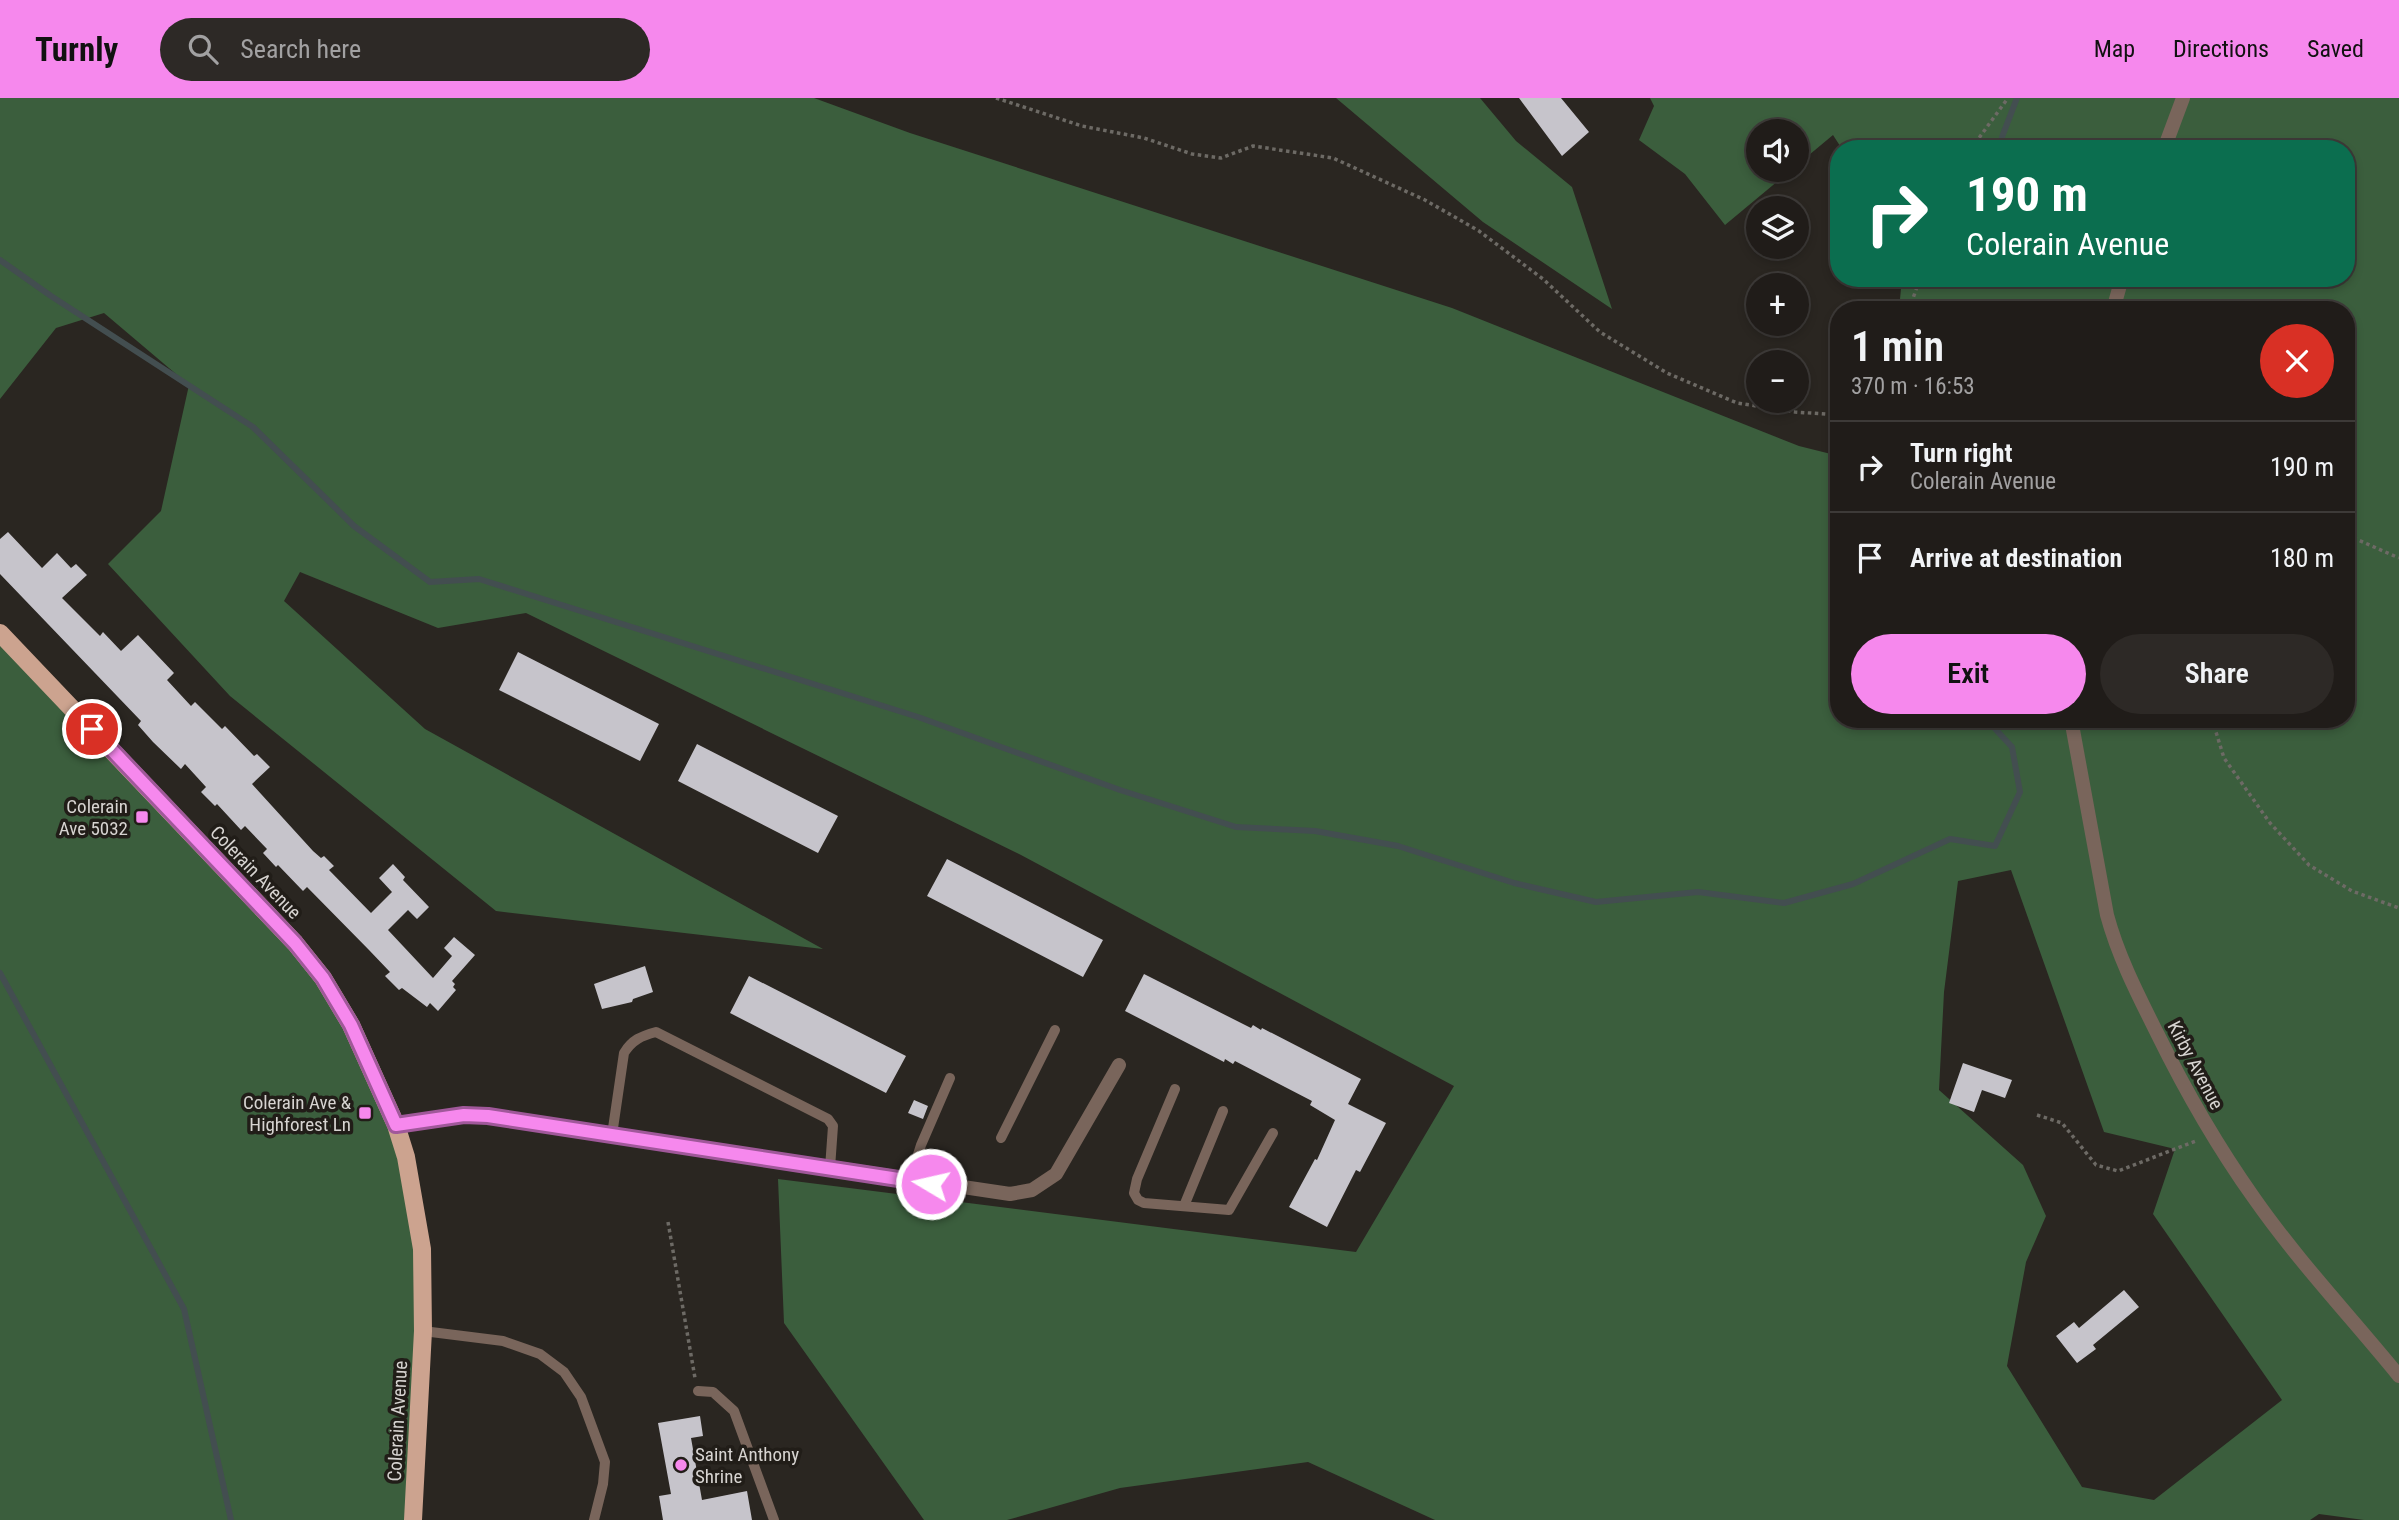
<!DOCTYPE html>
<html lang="en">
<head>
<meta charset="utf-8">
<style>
	body { margin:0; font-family:"Roboto Condensed",sans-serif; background:#2d2926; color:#f1f3f6; height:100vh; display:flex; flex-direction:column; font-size:26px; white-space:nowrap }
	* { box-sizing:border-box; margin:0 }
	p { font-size:23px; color:#a2a1a2 }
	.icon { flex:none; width:38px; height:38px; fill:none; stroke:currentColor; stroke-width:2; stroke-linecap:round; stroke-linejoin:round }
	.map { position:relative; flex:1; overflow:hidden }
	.details { position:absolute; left:1830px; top:203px; width:525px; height:427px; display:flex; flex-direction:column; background:#201c19; border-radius:28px; box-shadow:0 4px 10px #0003,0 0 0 2px #3d3a38 }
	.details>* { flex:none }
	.top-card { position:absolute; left:1830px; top:42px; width:525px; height:147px; border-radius:28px; box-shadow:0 4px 10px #0003,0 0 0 2px #3d3a38; background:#0b6e4f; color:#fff; overflow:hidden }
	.tools { position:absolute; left:1746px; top:21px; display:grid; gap:14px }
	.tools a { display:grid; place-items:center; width:63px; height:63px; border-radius:50%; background:#201c19; box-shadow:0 4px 10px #0003,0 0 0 2px #3d3a38; font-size:35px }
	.pin { position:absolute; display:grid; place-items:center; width:60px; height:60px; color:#fff; margin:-30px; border:4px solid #fff; border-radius:50%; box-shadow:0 2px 7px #0007 }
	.me { position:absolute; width:77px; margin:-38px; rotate:279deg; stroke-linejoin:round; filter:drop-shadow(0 0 5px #0008) }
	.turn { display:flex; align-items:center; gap:24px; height:147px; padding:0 21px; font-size:32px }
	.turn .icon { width:91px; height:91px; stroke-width:2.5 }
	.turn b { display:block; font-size:49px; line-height:60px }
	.round { display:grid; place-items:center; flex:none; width:74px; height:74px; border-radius:37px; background:#2d2926 }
	.head { display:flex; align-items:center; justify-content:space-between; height:119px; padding:0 21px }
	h1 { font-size:42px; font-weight:600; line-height:52px }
	.primary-button { display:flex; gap:14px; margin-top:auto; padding:14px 21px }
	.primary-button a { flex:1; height:80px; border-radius:42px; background:#f688ed; color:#111; font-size:28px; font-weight:600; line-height:80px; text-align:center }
	.primary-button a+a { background:#2d2926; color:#f1f3f6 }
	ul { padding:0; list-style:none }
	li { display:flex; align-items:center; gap:21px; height:91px; padding:0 21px; border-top:2px solid #3d3a38 }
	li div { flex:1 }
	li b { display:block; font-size:26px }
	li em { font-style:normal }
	header { display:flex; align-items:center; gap:42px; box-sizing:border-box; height:98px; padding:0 35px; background:#f688ed; color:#111 }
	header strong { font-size:33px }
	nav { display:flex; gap:38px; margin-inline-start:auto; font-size:24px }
	.search { width:490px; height:63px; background:#2d2926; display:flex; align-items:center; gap:18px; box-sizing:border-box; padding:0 24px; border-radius:38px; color:#a2a1a2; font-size:26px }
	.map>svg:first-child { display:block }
</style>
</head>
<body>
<header>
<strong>Turnly</strong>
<div class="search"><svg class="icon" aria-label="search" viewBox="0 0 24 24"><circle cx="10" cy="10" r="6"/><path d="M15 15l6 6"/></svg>Search here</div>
<nav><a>Map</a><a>Directions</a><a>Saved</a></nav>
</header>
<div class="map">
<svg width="2399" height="1422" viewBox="0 0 2399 1422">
	<rect width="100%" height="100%" fill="#2a2621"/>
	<path fill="#3b5e3d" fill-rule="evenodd" d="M0 0H814L910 35 1452 210 1799 348 1839 358V621H2347V212H1899L1902 180H2347V51H1842L1833 37 1797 67V33H1759V72H1791L1725 127 1685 76 1639 42 1654 8 1650 0H2399V1422H2364L2319 1416 2310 1422H1435L1308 1364 1120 1390 1007 1422H924L784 1225 778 1081 1356 1154 1454 988 1021 757 526 515 438 530 300 474 284 503 425 631 823 851 496 813 230 598 108 466 161 413 189 287 104 215 56 230 0 301ZM2011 772 2104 1034 2175 1051 2153 1116 2282 1302 2154 1402 2082 1389 2007 1268 2026 1164 2046 1118 2023 1067 1939 992 1944 894 1958 783Z
		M1336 0H1480L1516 43 1572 89 1612 211 1483 124Z
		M0 535 323 880 396 1027 422 1151 413 1422H0Z"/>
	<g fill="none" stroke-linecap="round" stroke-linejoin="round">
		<path stroke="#434e50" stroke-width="6" d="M2002 51V39L2017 0
			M0 162 51 198 253 329 354 428 430 484 479 481 918 619 1120 692 1236 729 1315 733 1398 748 1514 785 1596 804 1698 794 1784 805 1853 786 1950 741 1995 748 2020 694 2012 649 1986 621
			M0 875 184 1211 231 1422"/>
	</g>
	<path fill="#c6c4cb" d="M1519 0H1561L1589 34 1562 58Z
		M8 434 42 470 57 455 71 470 76 466 87 477 62 500 100 538 103 534 121 553 138 537 174 575 167 582 191 608 195 604 222 631 225 628 254 658 257 656 270 669 252 686 313 753 321 760 324 758 334 768 329 772 371 815 392 794 379 780 393 766 405 779 403 782 429 809 417 821 408 812 388 832 433 880 452 858 444 850 454 839 475 857 452 883 455 886 453 889 456 892 438 913 430 905 427 909 402 890 399 892 385 878 390 874 369 852 307 789 303 793 278 767 276 769 263 755 267 751 245 728 241 732 217 706 215 708 201 694 206 689 185 666 181 671 153 644 138 627 141 623 0 476V441Z
		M518 554 659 626 640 663 499 592Z
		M697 646 838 718 818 755 678 683Z
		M947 761 1103 842 1083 879 927 798Z
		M645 868 653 894 633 901 632 904 602 911 594 886Z
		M1144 876 1251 930 1253 927 1261 932 1262 930 1361 981 1348 1006 1386 1025 1360 1074 1356 1072 1327 1129 1289 1109 1315 1061 1317 1062 1335 1022 1310 1007 1312 1003 1235 963 1233 966 1225 961 1224 964 1125 913Z
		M749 878 906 958 886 995 730 915Z
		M1963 965 2012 982 2005 1000 1982 992 1974 1014 1949 1005Z
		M914 1002 928 1008 923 1021 908 1015Z
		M2124 1192 2139 1209 2093 1247 2096 1251 2077 1265 2056 1238 2074 1224 2079 1230Z
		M700 1318 703 1338 691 1340 702 1402 747 1393 752 1422H663L659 1398 671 1396 658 1325Z"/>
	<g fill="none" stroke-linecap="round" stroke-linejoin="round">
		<path stroke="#6d6a65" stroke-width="3.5" stroke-dasharray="3.5 3.5" stroke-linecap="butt" d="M996 0 1082 28 1144 40 1192 56 1221 60 1253 48 1333 60 1425 102 1479 133 1543 181 1600 234 1667 275 1737 305 1795 314 1839 317
			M1971 51 2008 0
			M1909 212 1920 180
			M2347 437 2399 460
			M2212 621 2224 660 2270 725 2309 767 2352 793 2399 810
			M2037 1017 2062 1025 2096 1067 2118 1073 2196 1043
			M668 1124 695 1280"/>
		<path stroke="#79655b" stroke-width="10" d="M1175 991 1137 1081 1134 1095 1138 1102 1144 1105 1229 1112 1273 1035
			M612 1037 624 955C632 942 641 938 656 934L828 1021 833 1028 830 1070
			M1001 1040 1055 932
			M910 1082 921 1047 950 980
			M1184 1108 1223 1013
			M423 1233 503 1243 540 1256 564 1274 581 1299 605 1364 603 1386 594 1422
			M698 1293 713 1294 734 1313 774 1422"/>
		<path stroke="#79655b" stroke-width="14" d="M396 1027 464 1017 487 1018 1010 1096 1032 1092 1056 1076 1119 967"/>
		<path stroke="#79655b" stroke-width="14" d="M2164 51 2183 0
			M2113 212 2122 180
			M2071 621 2107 817C2118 858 2138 897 2157 935 2185 992 2217 1048 2254 1100 2298 1163 2351 1219 2399 1278"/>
		<path stroke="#cca38f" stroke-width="18" d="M0 535 295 845 323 880 351 927 396 1027 406 1059 422 1151 423 1233 413 1422"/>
	</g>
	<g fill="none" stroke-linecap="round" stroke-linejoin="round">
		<defs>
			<path id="route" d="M92 631 295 845 323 880 351 927 396 1027 464 1017 488 1018 931 1086"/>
		</defs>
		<use href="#route" stroke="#a0589a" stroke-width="18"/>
		<use href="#route" stroke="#f688ed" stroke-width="12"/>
	</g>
	<g fill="#f688ed" stroke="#211d18" stroke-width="2.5">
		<rect x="135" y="712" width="14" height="14" rx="3.5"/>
		<rect x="358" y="1008" width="14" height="14" rx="3.5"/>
		<circle cx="681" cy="1367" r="7"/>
	</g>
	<g text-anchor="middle" stroke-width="7" stroke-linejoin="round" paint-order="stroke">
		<g font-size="19" fill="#d7d4d1" stroke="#211d18" text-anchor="end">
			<text x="128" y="715">Colerain<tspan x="128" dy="22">Ave 5032</tspan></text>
			<text x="351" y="1011">Colerain Ave &amp;<tspan x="351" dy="22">Highforest Ln</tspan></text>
			<text x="695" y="1363" text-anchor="start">Saint Anthony<tspan x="695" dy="22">Shrine</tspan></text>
		</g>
		<g font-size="19" fill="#d7d4d1" stroke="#211d18">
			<text transform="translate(256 774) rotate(46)" y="7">Colerain Avenue</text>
			<text transform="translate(2196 967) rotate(62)" y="7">Kirby Avenue</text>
			<text transform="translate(397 1323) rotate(-87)" y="7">Colerain Avenue</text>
		</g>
	</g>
</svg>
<div class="tools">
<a><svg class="icon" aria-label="sound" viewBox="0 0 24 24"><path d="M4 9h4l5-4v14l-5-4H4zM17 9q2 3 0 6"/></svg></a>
<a><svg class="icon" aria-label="layers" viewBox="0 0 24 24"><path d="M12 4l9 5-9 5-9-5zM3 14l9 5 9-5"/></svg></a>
<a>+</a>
<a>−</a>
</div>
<div class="pin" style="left:92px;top:631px;background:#d93025"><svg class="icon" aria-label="arrive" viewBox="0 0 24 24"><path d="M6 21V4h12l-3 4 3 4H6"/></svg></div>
<svg class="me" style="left:931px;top:1086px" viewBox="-20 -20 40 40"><circle r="17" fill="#f688ed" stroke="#fff" stroke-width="3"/><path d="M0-11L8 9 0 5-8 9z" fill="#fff"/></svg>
<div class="top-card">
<div class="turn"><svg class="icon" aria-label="right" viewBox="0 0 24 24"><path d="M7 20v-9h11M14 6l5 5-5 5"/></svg><div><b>190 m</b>Colerain Avenue</div></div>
</div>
<section class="details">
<div class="head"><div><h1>1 min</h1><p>370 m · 16:53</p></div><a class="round" style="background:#d93025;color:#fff"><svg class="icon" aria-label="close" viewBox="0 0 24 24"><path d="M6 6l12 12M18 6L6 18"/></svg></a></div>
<ul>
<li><svg class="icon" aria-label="right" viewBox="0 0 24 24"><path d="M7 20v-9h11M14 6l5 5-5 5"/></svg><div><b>Turn right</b><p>Colerain Avenue</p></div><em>190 m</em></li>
<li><svg class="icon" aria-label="arrive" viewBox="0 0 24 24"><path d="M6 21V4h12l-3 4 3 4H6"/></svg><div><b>Arrive at destination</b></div><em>180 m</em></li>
</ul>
<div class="primary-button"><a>Exit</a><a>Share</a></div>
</section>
</div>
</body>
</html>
